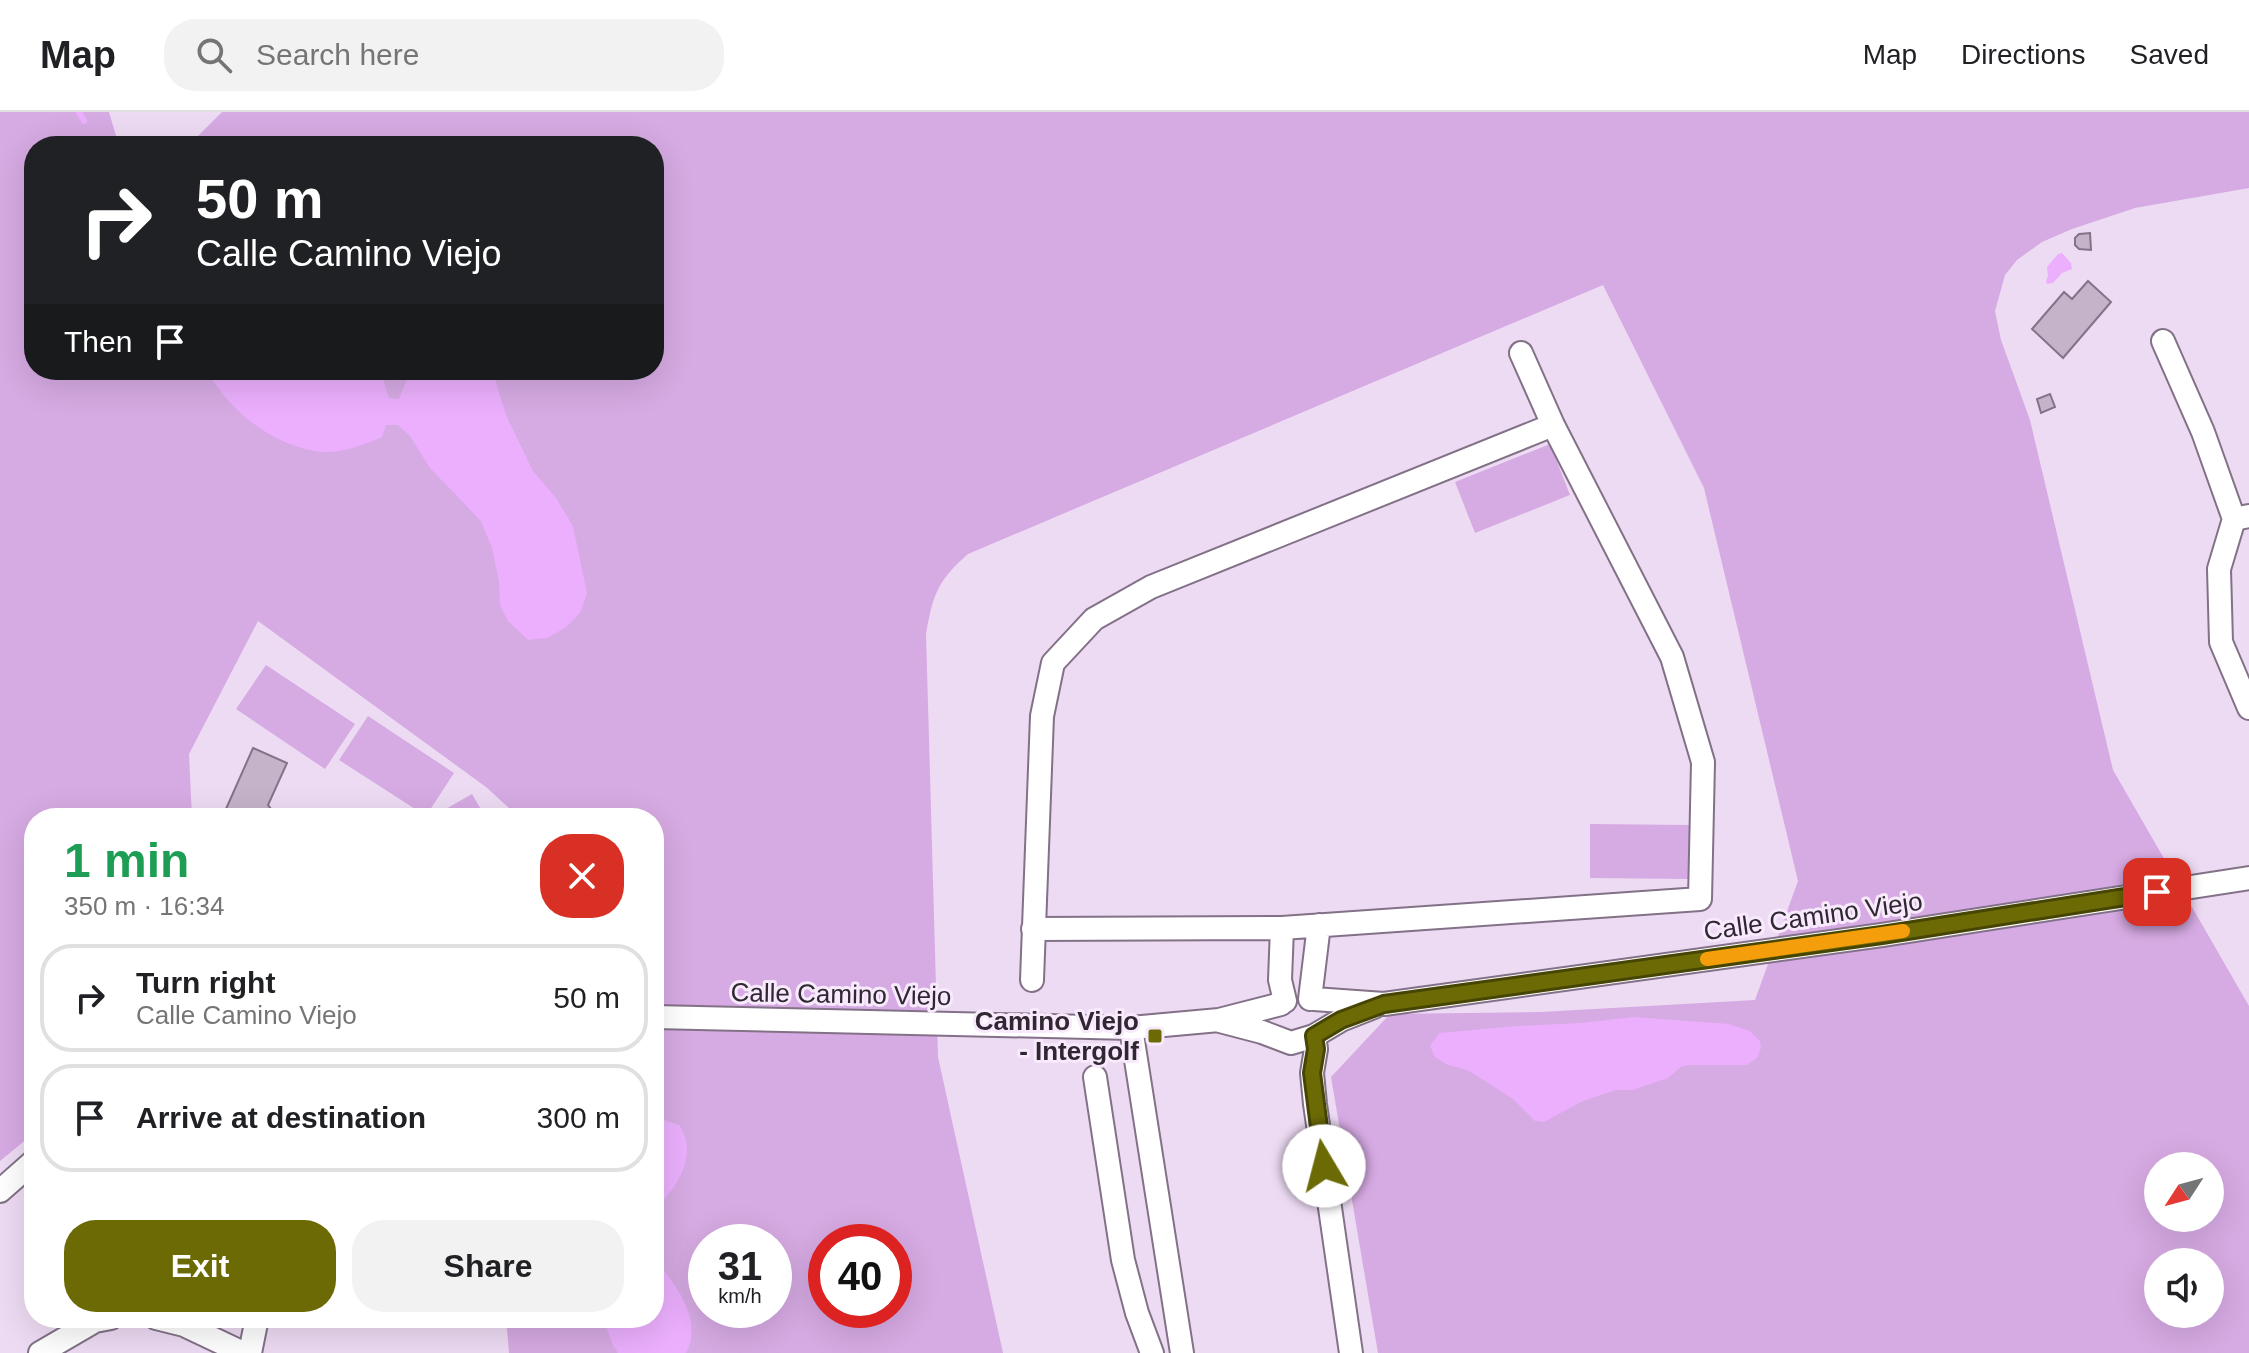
<!DOCTYPE html>
<html lang="en">
<head>
<meta charset="utf-8">
<style>
	body { margin:0; font-family:Helvetica,sans-serif; background:#f2f2f2; color:#202124; height:100vh; display:flex; flex-direction:column; font-size:30px; white-space:nowrap }
	* { box-sizing:border-box; margin:0 }
	p { font-size:26px; color:#757577 }
	.icon { flex:none; width:44px; height:44px; fill:none; stroke:currentColor; stroke-width:2; stroke-linecap:round; stroke-linejoin:round }
	.map { position:relative; flex:1; overflow:hidden }
	.sheet { position:absolute; left:24px; top:696px; width:640px; height:520px; display:flex; flex-direction:column; background:#fff; border-radius:32px; box-shadow:0 8px 32px #0002 }
	.sheet>* { flex:none }
	.guide { position:absolute; left:24px; top:24px; width:640px; height:244px; border-radius:32px; box-shadow:0 8px 32px #0002; background:#202124; color:#fff; overflow:hidden }
	.needle { width:52px; rotate:234deg }
	.fabs { position:absolute; left:2144px; top:1040px; display:grid; gap:16px }
	.fabs a { display:grid; place-items:center; width:80px; height:80px; border-radius:50%; background:#fff; box-shadow:0 8px 32px #0002; font-size:40px }
	.speed { position:absolute; left:688px; top:1112px; display:flex; gap:16px; font-size:40px; font-weight:700; text-align:center }
	.speed>* { display:grid; place-content:center; width:104px; height:104px; border-radius:50%; background:#fff; box-shadow:0 8px 32px #0002; line-height:1 }
	.speed small { font-size:20px; font-weight:400 }
	.speed .limit { border:12px solid #d22; background:#fff; color:#111 }
	.pin { position:absolute; display:grid; place-items:center; width:68px; height:68px; color:#fff; margin:-34px; border-radius:16px; box-shadow:0 4px 12px #0006 }
	.me { position:absolute; width:88px; margin:-44px; rotate:352deg; stroke-linejoin:round; filter:drop-shadow(0 0 6px #0008) }
	.turn { display:flex; align-items:center; gap:28px; height:168px; padding:0 40px; font-size:36px }
	.turn .icon { width:104px; height:104px; stroke-width:2.5 }
	.turn b { display:block; font-size:56px; line-height:68px }
	.then { display:flex; align-items:center; height:76px; padding:0 40px; background:#0003; gap:16px; font-size:30px }
	.round { display:grid; place-items:center; flex:none; width:84px; height:84px; border-radius:32px; background:#f2f2f2 }
	.headline { display:flex; align-items:center; justify-content:space-between; height:136px; padding:0 40px }
	h1 { font-size:48px; font-weight:700; line-height:60px; color:#1e9e55 }
	.button { display:flex; gap:16px; margin-top:auto; padding:16px 40px }
	.button a { flex:1; height:92px; border-radius:32px; background:#6c6a05; color:#fff; font-size:32px; font-weight:700; line-height:92px; text-align:center }
	.button a+a { background:#f2f2f2; color:#202124 }
	ul { padding:0; list-style:none }
	li { display:flex; align-items:center; gap:24px; height:108px; margin:0 16px 12px; padding:0 24px; border:4px solid #e0e0e0; border-radius:32px }
	li div { flex:1 }
	li b { display:block; font-size:30px }
	li em { font-style:normal }
	header { display:flex; align-items:center; gap:48px; box-sizing:border-box; height:112px; padding:0 40px; background:#fff; border-bottom:2px solid #e0e0e0 }
	header strong { font-size:38px }
	nav { display:flex; gap:44px; margin-inline-start:auto; font-size:28px }
	.search { width:560px; height:72px; background:#f2f2f2; display:flex; align-items:center; gap:20px; box-sizing:border-box; padding:0 28px; border-radius:32px; color:#757577; font-size:30px }
	.map>svg:first-child { display:block }
</style>
</head>
<body>
<header>
<strong>Map</strong>
<div class="search"><svg class="icon" aria-label="search" viewBox="0 0 24 24"><circle cx="10" cy="10" r="6"/><path d="M15 15l6 6"/></svg>Search here</div>
<nav><a>Map</a><a>Directions</a><a>Saved</a></nav>
</header>
<div class="map">
<svg width="2249" height="1241" viewBox="0 0 2249 1241">
	<rect width="100%" height="100%" fill="#eddbf3"/>
	<path fill="#d6aae3" fill-rule="evenodd" d="M0 0H109L119 34H34V258H654V34H179L195 27 222 0H2249V76L2135 96 2072 117 2042 130 2017 148 2005 163 1995 199 2001 228 2030 308 2113 658 2249 894V1241H1378L1331 965 1390 902 1541 900 1755 888 1798 769 1704 376 1603 173 968 442C937 469 933 483 926 522L938 945 1003 1241H509L506 1206H654V706H520L486 675 258 509 189 642 192 706H34V1021L0 1049ZM2158 1054H2210V1106H2158ZM706 1130H774V1198H706ZM826 1130H894V1198H826ZM2158 1150H2210V1202H2158Z
		M1550 332 1570 383 1475 421 1455 370Z
		M266 553 355 612 325 657 236 597Z
		M368 604 454 661 426 704 339 648Z
		M472 682 486 706H430Z
		M1590 712 1690 713V767L1590 766Z"/>
	<path fill="#ebaffd" d="M2062 141 2071 151 2072 157 2062 161 2053 171 2047 172 2046 169 2048 164 2047 155 2058 142Z
		M207 258H380L389 286 399 287 409 262 412 258H492L506 303 533 359 556 386 573 414 587 481 580 501 565 516 547 526 528 528 508 509 500 493 499 470 492 436 481 409 430 356 410 324 398 313H386L382 325C362 334 337 343 315 339 271 332 227 297 207 258Z
		M1634 905 1729 912 1750 919 1760 929 1761 936 1757 946 1747 953H1689L1681 955 1668 966 1633 978H1616L1583 989 1544 1010 1535 1009 1513 987 1469 959 1446 952 1435 945 1430 934 1439 921 1517 914 1580 911Z
		M654 1005 679 1013C699 1041 677 1078 654 1097Z
		M654 1147C675 1171 704 1208 686 1241H618L613 1233 603 1206H654Z"/>
	<g fill="none" stroke-linecap="round" stroke-linejoin="round">
		<path stroke="#ebaffd" stroke-width="6" d="M79 0 84 9"/>
	</g>
	<path fill="#c5b3ca" stroke="#837288" stroke-width="2" d="M2090 121 2091 138 2079 137 2075 133V126L2079 122Z
		M2088 169 2111 190 2063 246 2032 217 2064 180 2072 187Z
		M2050 282 2055 295 2041 301 2037 287Z
		M253 636 287 651 268 693 278 706H232L226 697Z"/>
	<g fill="none" stroke-linecap="round" stroke-linejoin="round">
		<defs>
			<path id="minor" d="M2163 229 2203 320 2234 407
				M2249 404 2234 407 2219 457 2221 530 2249 596
				M1282 816 1280 868 1285 889
				M1033 817 1282 816 1700 787 1703 650 1672 545 1553 313 1521 241
				M1032 868 1042 604 1053 551 1094 507 1151 475 1553 313
				M1310 887 1319 813
				M1314 887 1384 892 1882 823 2249 766
				M654 905 1131 916 1219 908 1281 892
				M1220 909 1262 920 1291 931 1314 924 1341 908 1374 895
				M1131 916 1182 1241
				M1314 924 1316 937 1312 961 1315 992 1351 1241
				M1095 965 1123 1148 1137 1201 1152 1241
				M0 1079 34 1049
				M156 1206 184 1213 243 1241
				M40 1241 95 1209 111 1206
				M250 1241 257 1206"/>
		</defs>
		<use href="#minor" stroke="#827187" stroke-width="26"/>
		<use href="#minor" stroke="#fff" stroke-width="22"/>
	</g>
	<g fill="none" stroke-linecap="round" stroke-linejoin="round">
		<defs>
			<path id="route" d="M1324 1054 1312 961 1316 937 1314 924 1341 908 1384 892 1882 823 2157 780"/>
		</defs>
		<use href="#route" stroke="#464503" stroke-width="20"/>
		<use href="#route" stroke="#6c6a05" stroke-width="14"/>
		<path stroke="#f59e0b" stroke-width="14" d="M1707 847 1903 819"/>
	</g>
	<rect fill="#6c6a05" stroke="#f8e9fd" stroke-width="3" x="1147" y="916" width="16" height="16" rx="4"/>
	<g text-anchor="middle" stroke-width="6" stroke-linejoin="round" paint-order="stroke">
		<g font-size="26" fill="#2f2831" stroke="#f8e9fd">
			<text transform="translate(1813 804) rotate(-8)" y="9">Calle Camino Viejo</text>
			<text transform="translate(841 882) rotate(1)" y="9">Calle Camino Viejo</text>
		</g>
		<g font-size="26" font-weight="bold" fill="#2f2831" stroke="#f8e9fd" text-anchor="end">
			<text x="1139" y="918">Camino Viejo<tspan x="1139" dy="30">- Intergolf</tspan></text>
		</g>
	</g>
</svg>
<div class="fabs">
<a><svg class="needle" viewBox="-14 -14 28 28"><path d="M0-13l5 13h-10z" fill="#e53935"/><path d="M0 13l5-13h-10z" fill="#757577"/></svg></a>
<a><svg class="icon" aria-label="sound" viewBox="0 0 24 24"><path d="M4 9h4l5-4v14l-5-4H4zM17 9q2 3 0 6"/></svg></a>
</div>
<div class="speed"><div>31<small>km/h</small></div><div class="limit">40</div></div>
<div class="pin" style="left:2157px;top:780px;background:#d93025"><svg class="icon" aria-label="arrive" viewBox="0 0 24 24"><path d="M6 21V4h12l-3 4 3 4H6"/></svg></div>
<svg class="me" style="left:1324px;top:1054px" viewBox="-20 -20 40 40"><circle r="19" fill="#fff"/><path d="M0-13L10 11 0 6-10 11z" fill="#6c6a05"/></svg>
<div class="guide">
<div class="turn"><svg class="icon" aria-label="right" viewBox="0 0 24 24"><path d="M7 20v-9h11M14 6l5 5-5 5"/></svg><div><b>50 m</b>Calle Camino Viejo</div></div>
<div class="then">Then<svg class="icon" aria-label="arrive" viewBox="0 0 24 24"><path d="M6 21V4h12l-3 4 3 4H6"/></svg></div>
</div>
<section class="sheet">
<div class="headline"><div><h1>1 min</h1><p>350 m · 16:34</p></div><a class="round" style="background:#d93025;color:#fff"><svg class="icon" aria-label="close" viewBox="0 0 24 24"><path d="M6 6l12 12M18 6L6 18"/></svg></a></div>
<ul>
<li><svg class="icon" aria-label="right" viewBox="0 0 24 24"><path d="M7 20v-9h11M14 6l5 5-5 5"/></svg><div><b>Turn right</b><p>Calle Camino Viejo</p></div><em>50 m</em></li>
<li><svg class="icon" aria-label="arrive" viewBox="0 0 24 24"><path d="M6 21V4h12l-3 4 3 4H6"/></svg><div><b>Arrive at destination</b></div><em>300 m</em></li>
</ul>
<div class="button"><a>Exit</a><a>Share</a></div>
</section>
</div>
</body>
</html>
